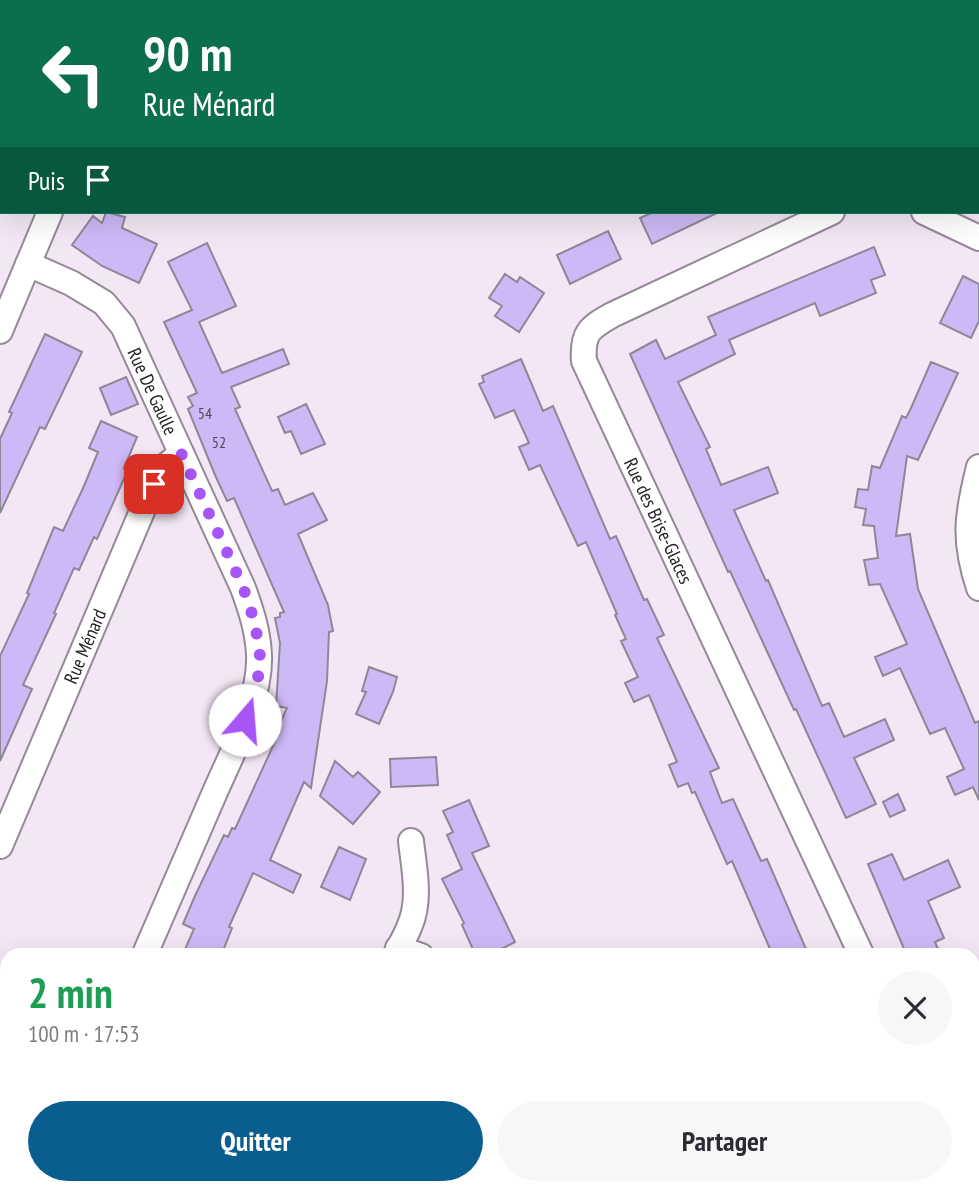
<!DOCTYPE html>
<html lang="fr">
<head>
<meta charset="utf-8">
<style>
	body { margin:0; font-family:"PT Sans Narrow",sans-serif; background:#f7f7f7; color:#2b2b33; height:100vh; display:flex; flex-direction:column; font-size:26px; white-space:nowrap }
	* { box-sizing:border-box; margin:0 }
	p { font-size:23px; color:#7c7c81 }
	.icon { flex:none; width:38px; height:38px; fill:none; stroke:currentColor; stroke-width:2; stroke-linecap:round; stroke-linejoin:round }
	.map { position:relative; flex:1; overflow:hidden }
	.side { position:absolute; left:0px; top:948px; width:980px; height:247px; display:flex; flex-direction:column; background:#fff; border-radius:21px 21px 0 0; box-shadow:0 7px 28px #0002 }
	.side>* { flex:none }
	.banner { position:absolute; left:0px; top:0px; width:980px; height:214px; box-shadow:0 7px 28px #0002; background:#0b6e4f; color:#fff; overflow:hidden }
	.pin { position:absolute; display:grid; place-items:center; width:60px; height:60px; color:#fff; margin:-30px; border-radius:14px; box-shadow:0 4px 10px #0006 }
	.me { position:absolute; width:77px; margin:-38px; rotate:18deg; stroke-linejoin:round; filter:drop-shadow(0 0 5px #0008) }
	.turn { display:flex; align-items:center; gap:24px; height:147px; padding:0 28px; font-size:32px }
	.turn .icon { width:91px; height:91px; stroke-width:2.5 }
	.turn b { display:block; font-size:49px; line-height:60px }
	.then { display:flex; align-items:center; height:66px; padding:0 28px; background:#0003; gap:14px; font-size:26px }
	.round { display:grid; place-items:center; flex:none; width:74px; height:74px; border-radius:37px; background:#f7f7f7 }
	.overview { display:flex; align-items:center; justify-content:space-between; height:119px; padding:0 28px }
	h1 { font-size:42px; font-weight:800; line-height:52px; color:#1e9e55 }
	.button { display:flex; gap:14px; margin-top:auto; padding:14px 28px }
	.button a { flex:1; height:80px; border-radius:42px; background:#095e8f; color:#fff; font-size:28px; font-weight:800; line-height:80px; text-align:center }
	.button a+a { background:#f7f7f7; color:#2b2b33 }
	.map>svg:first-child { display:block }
</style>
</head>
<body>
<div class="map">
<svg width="979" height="1194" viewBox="0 0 979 1194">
	<rect width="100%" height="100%" fill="#f3e7f6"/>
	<path fill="#cdb9f6" stroke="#8c8897" stroke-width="2" d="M106 212 125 217 122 228 157 244 139 283 102 266 72 245 93 216 102 223Z
		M653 212H719L652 244 640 218Z
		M608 231 621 259 570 284 557 255Z
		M207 243 236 306 199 322 222 373 283 349 289 364 231 387 240 407 235 409 272 491 278 489 285 505 313 493 327 520 298 534 328 605 333 631 329 632 327 681 311 788 304 782 270 860 301 875 293 893 253 873 229 927 232 928 221 956H182L194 929 183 924 194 898 224 835 228 837 232 828 235 829 278 735 275 734 287 708 276 706 280 643 275 618 280 617V613L284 612 234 498 227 501 215 475 188 409 193 406 188 397 197 393 164 322 192 310 168 262Z
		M874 247 885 275 871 280 876 293 820 316 815 303 729 340 735 354 678 382 710 447 706 449 721 485 768 467 778 493 734 510 766 581 768 580 822 706 829 703 844 737 885 719 894 740 854 758 876 804 846 818 796 709 794 710 730 571 728 572 630 354 656 340 665 359 716 335 708 317Z
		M505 274 517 282 520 277 544 293 519 332 495 316 502 306 489 298Z
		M963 276 979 284V321L971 338 940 323Z
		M45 334 82 352 45 429 40 427 0 513V439L12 413 9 412Z
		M521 359 543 411 553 406 610 539 616 536 644 600 647 599 664 635 657 638 719 768 710 772 722 803 733 799 761 861 767 859 809 956H773L732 861 727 864 695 792 692 793 688 783 678 787 669 765 677 762 649 695 634 702 625 683 638 677 621 641 626 639 615 615 617 614 586 542 578 546 540 465 529 470 519 447 529 443 514 410 495 418 479 384 484 382 482 376Z
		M931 362 958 373 918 460 907 456 896 536 910 534 918 589 975 723 979 721V800L973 787 955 795 947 777 964 769 945 728 930 734 900 668 883 676 875 657 907 644 880 584 869 585 864 560 878 558 874 526 863 525 866 509 855 507 858 489 868 490 872 466 880 468 902 416 906 418 911 408Z
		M126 377 138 404 111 415 100 388Z
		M306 404 325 444 301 454 291 431 285 433 278 417Z
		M101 421 137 437 124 468 128 470 97 539 94 537 79 570 74 568 54 613 56 614 23 685 32 689 0 761V656L29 594 27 593 54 527 63 531 84 486 98 452 89 448Z
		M369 667 397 677 393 692 379 724 356 714 366 692 362 691Z
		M436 757 438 785 391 787 390 759Z
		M335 761 353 777 358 772 380 792 353 824 320 796Z
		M898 794 905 810 890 817 883 802Z
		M469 800 489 846 472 853 515 942 488 956H476L462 925 464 923 442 879 462 869 447 835 453 832 443 811Z
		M339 847 366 859 350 900 321 887Z
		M892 854 904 880 948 860 960 887 928 901 944 938 935 942 941 956H907L868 864Z"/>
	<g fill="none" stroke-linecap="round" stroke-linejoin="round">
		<defs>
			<g id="street">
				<path d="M437 0 438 2"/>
				<path d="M137 2V1"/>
				<path d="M706 2 710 0"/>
				<path id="s1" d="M832 212 612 315C589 328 582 333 584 361L862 956"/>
				<path d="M924 212 979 238"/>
				<path id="s2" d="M28 264 71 283 104 303 123 326 243 588C251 610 258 631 259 655 261 699 232 753 215 792 191 847 168 901 144 956"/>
				<path d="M0 331 50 212"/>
				<path d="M979 467C967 515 963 539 979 588"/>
				<path id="s3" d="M0 846 154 483 167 465 181 453"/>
				<path d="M398 948 421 956"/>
				<path d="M395 956C400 945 406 936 410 925 421 899 414 868 411 841"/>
				<path d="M973 1106 979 1108"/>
				<path d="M543 1188 546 1194"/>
				<path d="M41 1194 44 1188"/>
				<path d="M283 1194 285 1188"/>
			</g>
		</defs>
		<use href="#street" stroke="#958997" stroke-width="28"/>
		<use href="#street" stroke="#fff" stroke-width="24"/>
	</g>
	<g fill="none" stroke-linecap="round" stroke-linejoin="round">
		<path stroke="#a855f7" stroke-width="12" stroke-dasharray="0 21.6" d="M154 484 167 465 181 453 243 587 255 623 260 656 258 678 245 720"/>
	</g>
	<g text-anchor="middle" stroke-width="7" stroke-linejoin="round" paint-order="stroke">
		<g font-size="16" fill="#50485b">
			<text x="205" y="419">54</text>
			<text x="219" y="448">52</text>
		</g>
		<g font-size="19" fill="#262227" stroke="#fef6ff">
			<text dy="7" stroke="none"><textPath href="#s2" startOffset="187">Rue De Gaulle</textPath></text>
			<text dy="7" stroke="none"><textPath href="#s1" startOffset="478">Rue des Brise-Glaces</textPath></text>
			<text dy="7" stroke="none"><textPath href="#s3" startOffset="217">Rue Ménard</textPath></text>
		</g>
	</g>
</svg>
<div class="pin" style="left:154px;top:484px;background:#d93025"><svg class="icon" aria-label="arrive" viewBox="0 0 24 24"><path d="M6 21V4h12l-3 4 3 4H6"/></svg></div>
<svg class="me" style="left:245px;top:720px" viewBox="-20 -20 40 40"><circle r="19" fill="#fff"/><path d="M0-13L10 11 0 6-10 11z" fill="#a855f7"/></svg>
<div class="banner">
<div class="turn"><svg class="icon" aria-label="left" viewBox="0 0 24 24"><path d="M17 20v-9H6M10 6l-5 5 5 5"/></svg><div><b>90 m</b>Rue Ménard</div></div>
<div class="then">Puis<svg class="icon" aria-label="arrive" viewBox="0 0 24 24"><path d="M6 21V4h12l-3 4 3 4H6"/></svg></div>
</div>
<section class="side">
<div class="overview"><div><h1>2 min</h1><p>100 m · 17:53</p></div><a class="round"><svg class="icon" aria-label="close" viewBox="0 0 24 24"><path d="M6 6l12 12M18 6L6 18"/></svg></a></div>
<div class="button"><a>Quitter</a><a>Partager</a></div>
</section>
</div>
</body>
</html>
